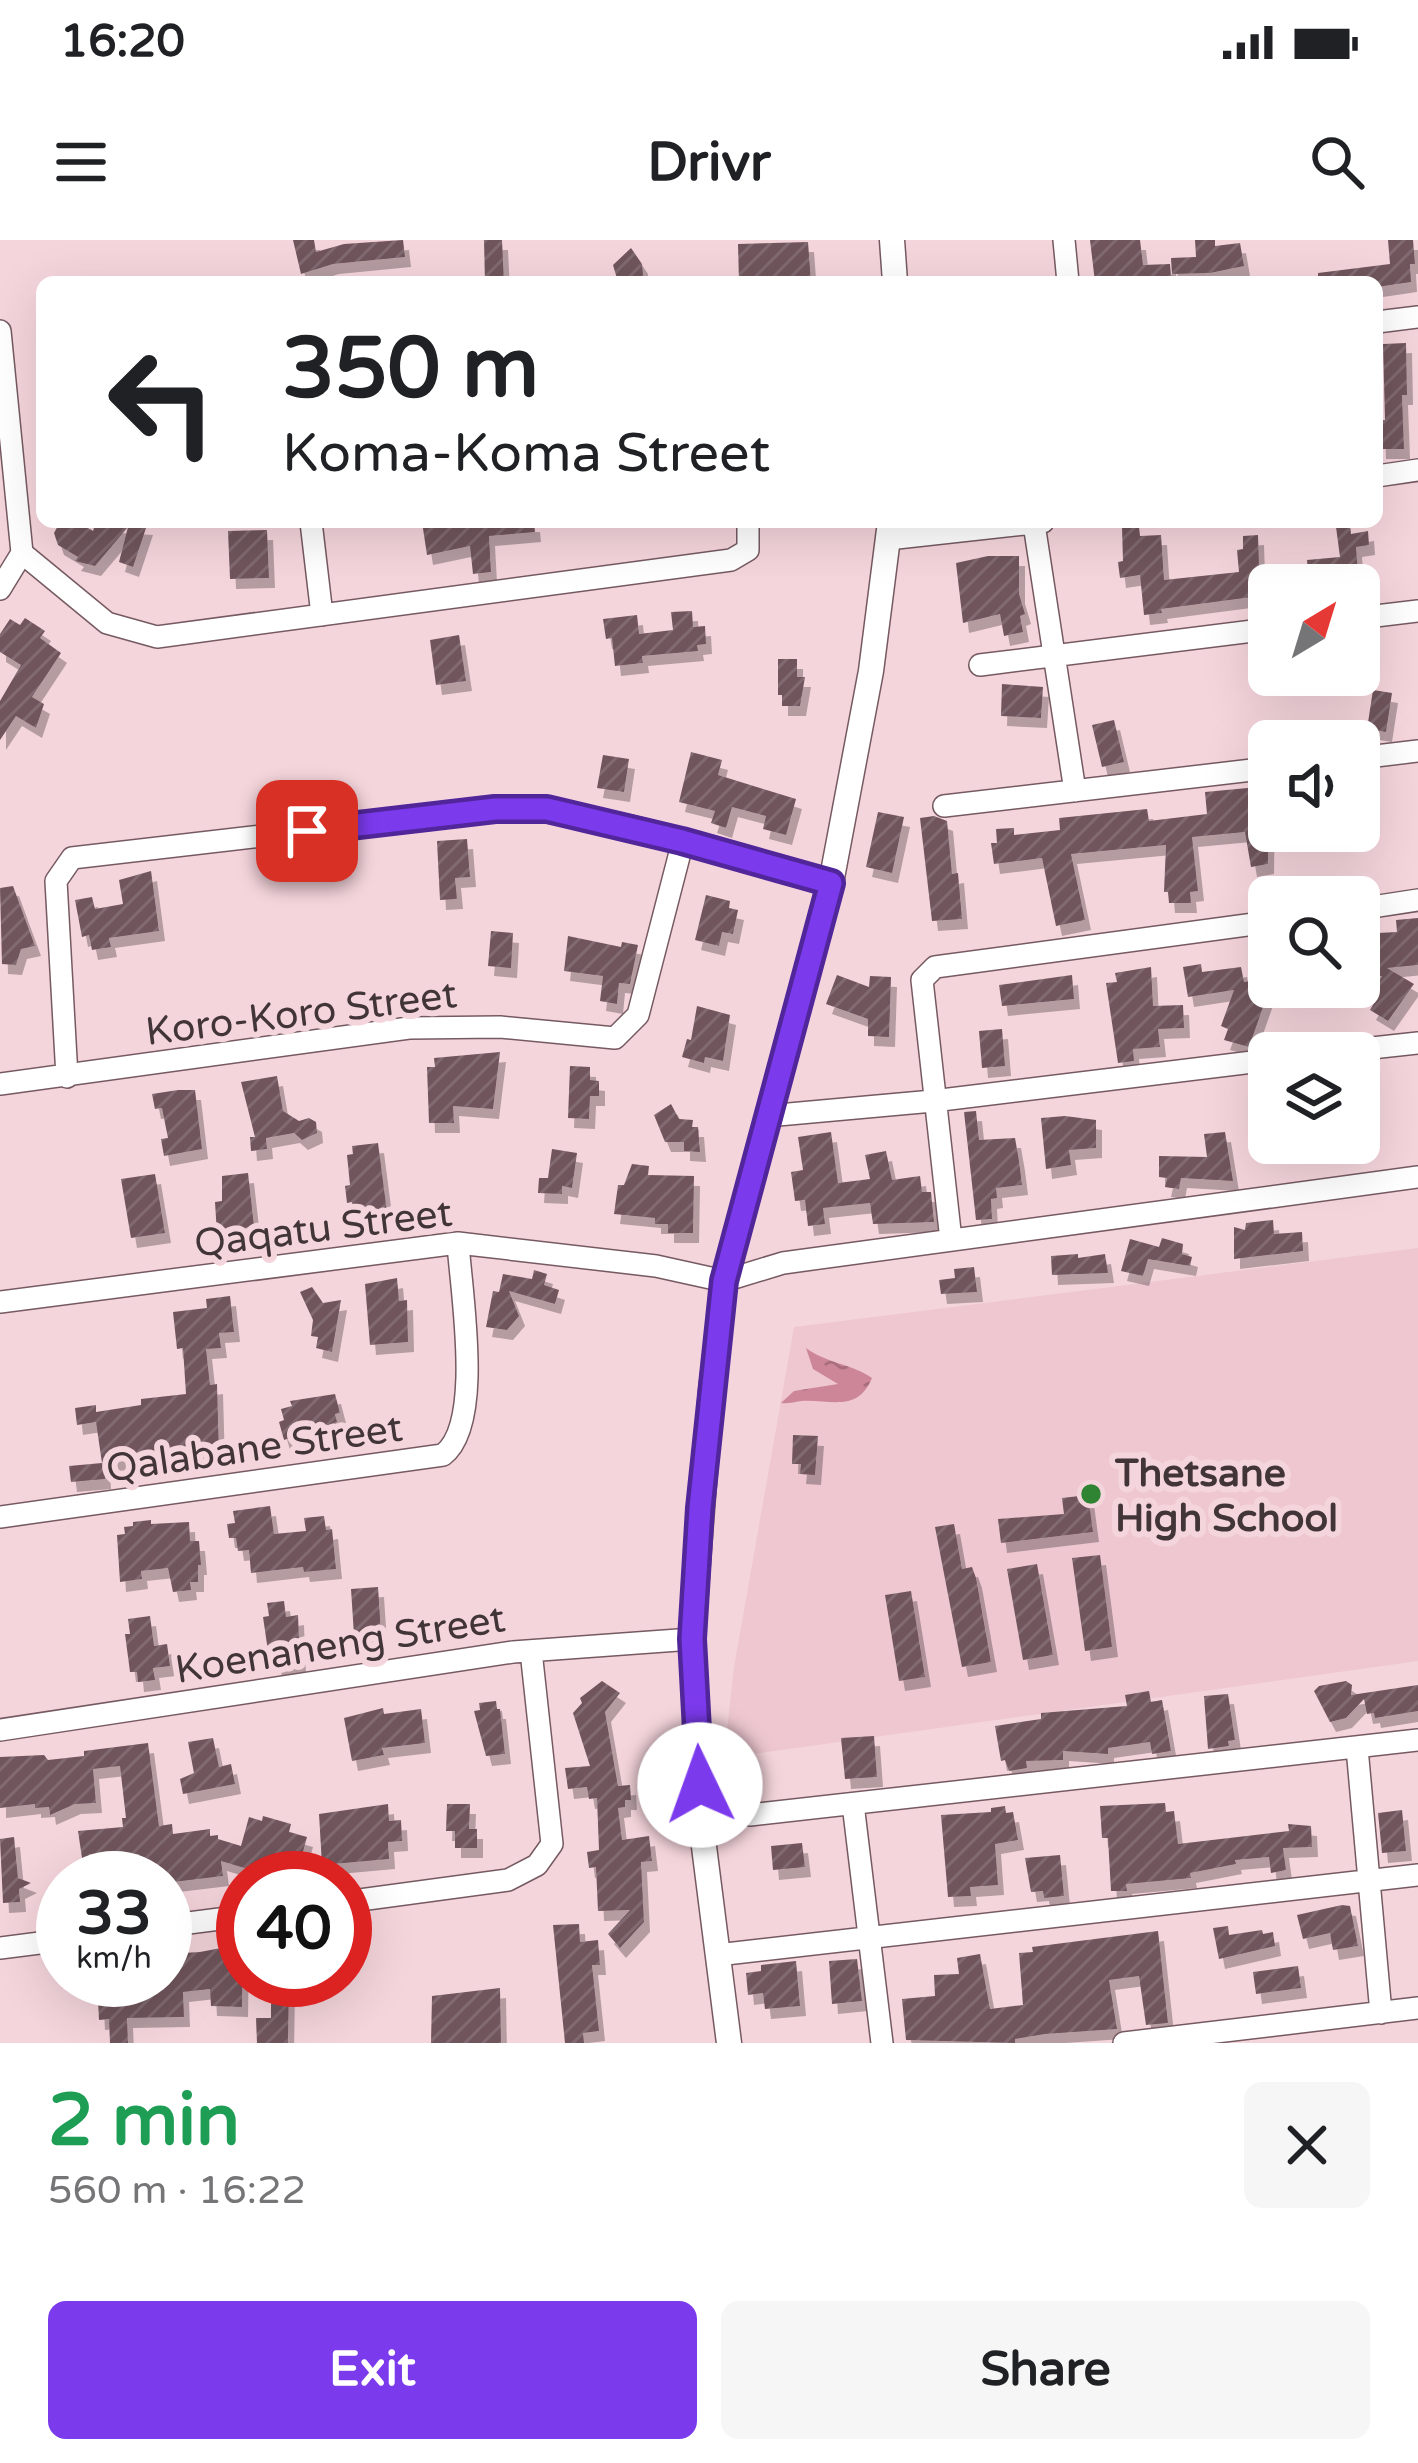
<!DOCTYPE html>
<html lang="en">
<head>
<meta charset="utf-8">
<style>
	body { margin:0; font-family:"Varela Round",sans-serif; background:#f6f6f6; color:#202124; height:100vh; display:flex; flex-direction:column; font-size:45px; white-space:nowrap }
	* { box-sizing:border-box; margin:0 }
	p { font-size:39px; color:#757577 }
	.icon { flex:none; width:66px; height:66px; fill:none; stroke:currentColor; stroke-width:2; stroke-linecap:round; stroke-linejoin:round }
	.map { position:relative; height:1803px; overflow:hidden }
	.panel { display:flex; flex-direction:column; background:#fff; flex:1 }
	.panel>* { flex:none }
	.top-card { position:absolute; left:36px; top:36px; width:1347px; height:252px; border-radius:18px; box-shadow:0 12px 48px #0002; background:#fff; color:#202124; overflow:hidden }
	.needle { width:78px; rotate:38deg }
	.controls { position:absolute; left:1248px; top:324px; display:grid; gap:24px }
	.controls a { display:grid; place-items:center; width:132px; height:132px; border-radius:18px; background:#fff; box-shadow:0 12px 48px #0002; font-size:60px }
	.speed { position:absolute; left:36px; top:1611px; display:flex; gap:24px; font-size:60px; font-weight:700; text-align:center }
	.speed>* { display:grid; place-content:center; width:156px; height:156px; border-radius:50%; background:#fff; box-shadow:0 12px 48px #0002; line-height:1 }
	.speed small { font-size:30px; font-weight:400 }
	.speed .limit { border:18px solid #d22; background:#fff; color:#111 }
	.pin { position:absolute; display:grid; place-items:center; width:102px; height:102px; color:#fff; margin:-51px; border-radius:24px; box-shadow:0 6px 18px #0006 }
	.me { position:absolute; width:132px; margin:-66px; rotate:357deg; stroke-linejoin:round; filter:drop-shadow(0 0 9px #0008) }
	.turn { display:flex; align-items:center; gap:42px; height:252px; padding:0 48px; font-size:54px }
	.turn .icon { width:156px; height:156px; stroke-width:2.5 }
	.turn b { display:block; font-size:84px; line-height:102px }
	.round { display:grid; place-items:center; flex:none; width:126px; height:126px; border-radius:18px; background:#f6f6f6 }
	.summary { display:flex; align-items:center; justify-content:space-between; height:204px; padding:0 48px }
	h1 { font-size:72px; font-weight:800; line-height:90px; color:#1e9e55 }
	.cta { display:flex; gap:24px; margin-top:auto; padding:24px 48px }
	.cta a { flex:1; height:138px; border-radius:18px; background:#7c3aed; color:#fff; font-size:48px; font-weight:800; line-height:138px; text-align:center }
	.cta a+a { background:#f6f6f6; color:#202124 }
	.status { display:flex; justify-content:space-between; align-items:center; height:84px; padding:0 60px; background:#fff; direction:ltr }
	.status svg { height:33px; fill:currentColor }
	header { display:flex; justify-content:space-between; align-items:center; height:156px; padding:0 48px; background:#fff; font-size:54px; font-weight:800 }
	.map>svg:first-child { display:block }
</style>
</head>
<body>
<div class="status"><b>16:20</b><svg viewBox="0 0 49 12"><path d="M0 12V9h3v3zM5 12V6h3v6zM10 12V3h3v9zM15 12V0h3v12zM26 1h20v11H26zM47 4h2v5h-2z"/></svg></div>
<header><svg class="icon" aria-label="menu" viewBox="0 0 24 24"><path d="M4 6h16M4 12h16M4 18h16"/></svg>Drivr<svg class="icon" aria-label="search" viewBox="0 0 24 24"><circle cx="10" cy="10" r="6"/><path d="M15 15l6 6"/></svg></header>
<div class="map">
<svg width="1418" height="1803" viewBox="0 0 1418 1803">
	<defs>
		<pattern id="water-ripples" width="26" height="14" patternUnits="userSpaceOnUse" patternTransform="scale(3)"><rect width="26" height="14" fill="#cd8598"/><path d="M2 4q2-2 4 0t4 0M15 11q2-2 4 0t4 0" fill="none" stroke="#a86e7d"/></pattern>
		<pattern id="building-hatch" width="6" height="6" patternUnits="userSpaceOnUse" patternTransform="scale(3)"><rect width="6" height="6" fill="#70555c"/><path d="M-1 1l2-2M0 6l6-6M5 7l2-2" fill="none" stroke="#816b71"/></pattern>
		<filter id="shadow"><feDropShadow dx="6" dy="10" stdDeviation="0" flood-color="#0004"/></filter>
	</defs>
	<rect width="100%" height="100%" fill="#f5d5dc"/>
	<path fill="#eec7d0" d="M1418 1008V1421L724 1518 734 1427 794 1087Z"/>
	<path fill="url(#water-ripples)" d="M806 1108C826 1123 852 1124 872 1138 858 1173 830 1159 801 1161 794 1162 788 1164 781 1163L794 1151 838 1144 813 1129Z"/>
	<path fill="url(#building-hatch)" filter="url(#shadow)" d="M293 0H314L316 12 344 4 403 0 405 17 333 24 301 34Z
		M484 0H502L504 42H485Z
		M1090 0H1140L1143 25 1170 24 1171 36 1095 42Z
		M1195 0H1215V6L1240 3 1244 26 1210 33 1172 34 1171 18 1196 17Z
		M1388 0H1413L1415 24H1410L1411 42 1377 47V42H1318V33L1390 24Z
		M808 2 811 42H739L738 4Z
		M631 8 642 24 643 35 639 42H618L613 25Z
		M1406 103 1407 155H1402L1404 209H1380L1379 180H1385L1383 104Z
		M60 282H78L93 291 96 282 147 285 133 327 119 322 128 287 95 326 75 321 78 317 58 305 54 293Z
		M422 282H534L535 292 489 296 491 332 473 334 470 306 427 315Z
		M1350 285 1351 294 1368 291 1369 305 1356 307 1359 345H1345L1344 339 1309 342 1307 320 1340 317 1336 287Z
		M1122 287H1139L1140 296 1161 295 1164 340 1239 332 1237 310 1243 309V296L1258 295 1260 356 1161 369 1162 373 1144 375 1140 335 1120 338 1118 322 1123 321Z
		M267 290 269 338 230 339 228 291Z
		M988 316H1019V354L1025 374 1020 376 1023 392 1004 396 1000 374 963 383 956 323Z
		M692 371 693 387 705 386 706 404 697 405 698 411 642 416 643 423 615 426 612 398 606 399 603 379 637 375 639 394 673 390 671 372Z
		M25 378 45 391 40 398 61 413 32 457 44 464 36 488 16 476 0 500V461L21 425 0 412V394L10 379 20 385Z
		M459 395 466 441 436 445 430 400Z
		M778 419H797V437H805L800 466H782V455H778Z
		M1002 444 1043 447 1041 478 1001 476Z
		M1373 450 1392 453 1386 492 1367 489Z
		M1114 480 1124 522 1102 527 1092 485Z
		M691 512 722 520 718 535 796 559 786 595 763 589 766 576 732 567 726 588 711 583 715 571 679 562Z
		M603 515 629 519 624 552 597 548Z
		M1269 546 1268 624 1251 627 1245 592 1192 597 1198 651 1190 652 1191 663H1169L1168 652H1164L1166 605 1071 614 1085 680 1056 686 1042 618 994 624 991 603H997L996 589 1014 588V595L1060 590 1059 578 1147 569 1149 581 1207 574 1205 552Z
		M878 572 904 577 892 633 866 627Z
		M934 576 947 581 952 634 958 633 962 679 932 681 920 578Z
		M467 599 470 637 455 638 457 659 440 660 437 601Z
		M151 631 159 691 109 698 111 707 92 710 89 695 82 697 75 660 92 657 95 669 123 664 119 640Z
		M13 646 35 706 21 709 16 725 2 724 0 648Z
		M706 655 730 661 729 668 738 670 733 694 722 692 719 706 695 700Z
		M1418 678V725L1387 728 1414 744 1388 781 1370 770 1377 758 1372 754 1382 736 1359 738V694L1397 692 1396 680Z
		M491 691 513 693 511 728 488 726Z
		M568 696 621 707 622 702 638 705 630 744 619 743 617 764 600 761 603 736 564 731Z
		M1201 724 1202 732 1241 727 1244 742 1266 739 1268 753 1249 807 1224 800 1228 789 1221 786 1234 750 1188 757 1183 727Z
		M1151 727 1153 766 1183 765 1184 788 1158 789 1160 807 1133 809 1134 821 1118 823 1106 743 1117 742 1115 733Z
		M837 735 869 747 870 736 891 737 889 797 868 796V779L826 764Z
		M1072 735 1074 759 1002 766 999 745Z
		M697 766 730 775 723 821 705 817 704 823 682 817 687 799 691 800Z
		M1002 789 1005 826 982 828 979 791Z
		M500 812 493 869 453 866 454 883H429L427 827H435L434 818Z
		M570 826 590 827V840L599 841V856H590L589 879 568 878Z
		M277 836 283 871 299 881 309 878 316 882 317 893 302 900 294 893 266 898 267 909 251 911 250 897H255L241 842Z
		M178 850H195L202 909 164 916 161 899 168 898 162 868 155 869 152 854Z
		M671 864 679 879 693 880 692 887H698L700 912 684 911V902H665L654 875Z
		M976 871 979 900 1015 898 1019 921 1022 945 996 948 997 958 991 959 992 979 976 980 964 872Z
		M1065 876 1096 880V908L1069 910 1071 925 1046 929 1041 878Z
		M831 892 838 943 870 939 865 915 886 911 892 940 920 936 922 952H931L934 982 873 984 870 963 823 968 825 984 808 986 805 960 795 961 791 932 803 930 798 897Z
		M1225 892 1233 941 1181 938 1179 949 1165 947 1167 938 1159 937V916L1207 917 1204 894Z
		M378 903 387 972 369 974V968L353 970 352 962 347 963 345 946 350 945 347 915 353 914 352 906Z
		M552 909 577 913 572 948 562 946V954L538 953 539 938H548Z
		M632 924 649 926 648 935 694 936 693 993H668V984H655V978L614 974 618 945H624Z
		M248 933 254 986 217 994 215 962 222 961V936Z
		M155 934 165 993 131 998 121 939Z
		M1273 980 1274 994 1302 992 1303 1011 1234 1019V987L1245 990 1246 983Z
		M1162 998 1183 1004 1182 1014 1192 1017 1190 1026 1148 1019 1143 1036 1121 1031 1130 999 1159 1007Z
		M1078 1014V1018L1105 1014 1108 1033 1052 1035 1051 1016Z
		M974 1027 977 1052 941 1054 939 1040 955 1038 954 1029Z
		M534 1030 547 1034 544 1045 559 1050 555 1064 509 1051 519 1076 507 1090 486 1087 493 1051 499 1052 503 1034 532 1039Z
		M397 1038 399 1061 407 1060 408 1102 370 1105 365 1044Z
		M312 1047 323 1063 341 1060 332 1112 316 1108 318 1097 311 1096 313 1080 300 1052Z
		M230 1056 234 1092 219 1093 221 1108 206 1109 210 1145 217 1144 219 1214 205 1215V1209L167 1213V1220L148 1222 147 1217 104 1224 105 1239 71 1242 69 1226 102 1223 96 1182 77 1185 75 1168 96 1165V1172L141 1165V1159L186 1154 183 1108 177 1109 173 1072 207 1068 206 1059Z
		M335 1154 340 1173 335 1174 337 1182 284 1200 279 1182 284 1180 281 1169 292 1166 290 1161Z
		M793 1195 818 1196 815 1235 800 1234 801 1224H792Z
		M1088 1255 1093 1292 1001 1303 998 1279 1064 1274 1062 1258Z
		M270 1266 274 1294 306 1291 304 1278 324 1276 326 1290 332 1289 336 1329 304 1332 303 1327 251 1333 249 1310 238 1311 236 1298H229L227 1284 235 1283 233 1271Z
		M151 1280V1284L189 1282 190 1301H199L201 1325H198V1342H190L191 1350 173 1352 168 1328 141 1331 142 1339 120 1342 117 1295 125 1294 124 1287 133 1286V1282Z
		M954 1284 962 1329 972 1327 976 1338 991 1422 962 1427 935 1287Z
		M1100 1315 1112 1407 1085 1411 1072 1318Z
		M1037 1324 1053 1415 1023 1420 1007 1329Z
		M378 1347 381 1393 354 1395 351 1349Z
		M911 1351 925 1437 899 1441 885 1355Z
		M284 1361 286 1377 298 1375 300 1425 276 1428 273 1410 268 1411 263 1377 269 1376 267 1363Z
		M150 1376 154 1406 167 1404 170 1426 153 1428 155 1440 138 1442 137 1432H130L125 1394H130L128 1379Z
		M602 1441 620 1453 605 1472 618 1546 630 1545 631 1560H625V1567L618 1568 622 1600 649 1596 652 1621 641 1622 644 1682 620 1708 608 1694 630 1670 598 1671 596 1627 589 1628 587 1612 599 1610 597 1558 589 1559 587 1547 568 1549 565 1528 590 1526 573 1473 582 1463 580 1458Z
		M1346 1441 1352 1445 1351 1455 1418 1445V1471L1375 1478 1374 1473 1367 1474 1364 1459 1346 1478 1330 1482 1314 1451 1319 1446Z
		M1149 1451 1151 1462 1162 1460 1171 1511 1152 1514 1150 1502 1108 1508V1514L1063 1511V1520L1026 1521 1027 1528 1009 1531 1005 1520 1001 1521 995 1486 1041 1479V1473L1127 1466 1125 1455Z
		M1228 1454 1235 1500 1228 1501 1229 1506 1208 1509 1204 1456Z
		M496 1461 497 1469H500L505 1514 486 1516 474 1471 480 1470 479 1463Z
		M383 1468 384 1474 421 1469 425 1503 382 1508 384 1515 352 1521 344 1478Z
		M874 1496 877 1537 845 1539 841 1498Z
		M213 1498 219 1527 231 1524 235 1544 183 1554 180 1539 194 1533 188 1502Z
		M148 1503 159 1586 172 1584 173 1594 210 1589V1596L218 1595V1599L241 1606 249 1577 262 1581 263 1576 291 1584 289 1592 307 1597 301 1619 291 1617 287 1629 281 1627 278 1638 221 1621 223 1636 165 1643V1638H137V1631L85 1638 78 1591 123 1587 122 1578H126L120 1526 93 1529 96 1563 75 1564 50 1575 49 1567 35 1568V1564L0 1568V1517L44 1515 48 1520 84 1516V1511Z
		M1165 1563 1166 1572 1174 1571 1178 1604 1289 1591 1288 1584 1311 1586 1312 1607 1283 1608 1286 1630 1271 1633 1269 1617 1235 1620 1236 1624 1190 1633 1191 1638 1126 1644 1127 1651H1111L1108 1598H1102L1100 1566Z
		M388 1564 389 1581 401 1580 402 1601 388 1602 389 1619 322 1625 319 1574Z
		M447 1564H470L469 1589H477V1608H455V1591H446Z
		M1005 1566 1006 1573 1013 1572 1018 1600 995 1604 998 1645 970 1647 971 1656 948 1657 941 1575 991 1572V1568Z
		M1402 1570 1406 1611 1382 1613 1378 1573Z
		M14 1597 18 1638 31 1643 19 1649 20 1662 3 1663 0 1599Z
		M802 1603 805 1627 773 1630 771 1606Z
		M1060 1615 1064 1656 1044 1658 1043 1651 1031 1652 1025 1618Z
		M1342 1665 1350 1666 1358 1706 1333 1710 1330 1693 1303 1699 1297 1675Z
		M579 1684 580 1702 598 1700 600 1725H592L599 1791 583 1793 584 1803H565L553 1685Z
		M1228 1686 1229 1695 1262 1690 1263 1694 1273 1692 1275 1706 1219 1719 1213 1688Z
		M1158 1691 1168 1783 1146 1785 1139 1736 1109 1740 1117 1789 1045 1794 1015 1799V1803L906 1800 902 1759 935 1756 934 1735 959 1734 957 1718 980 1714 990 1769 1023 1765 1019 1713 1033 1712 1032 1707Z
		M234 1700 243 1702 242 1767 211 1766 210 1749 183 1752 184 1777 127 1778 128 1803H110L109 1779 99 1780 97 1740H165V1714L200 1712 221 1708V1701Z
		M857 1719 862 1761 832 1764 829 1721Z
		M796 1721 800 1766 765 1769 763 1753 748 1755 746 1733 761 1731V1725Z
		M1298 1726 1301 1748 1256 1754 1253 1732Z
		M271 1740H289L288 1803H257L256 1778H271Z
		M500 1748 501 1803H431L432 1756Z"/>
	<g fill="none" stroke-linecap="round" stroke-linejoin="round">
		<defs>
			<path id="minor" d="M1064 0 1068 42
				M1377 82 1418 77
				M0 91 22 313 0 349
				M1377 236 1418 230
				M311 282 322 375
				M1034 284 1075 551
				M888 299 1043 282
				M22 313 107 383 157 397 731 320 748 310V282
				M1359 378 1418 371
				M980 425 1269 389
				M1359 518 1418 511
				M944 566 1269 528
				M1359 669 1418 660
				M1326 813 1418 803
				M67 837 56 641 72 618 495 569C608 569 723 613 831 643
				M0 844 409 788 500 787 615 798 638 775 683 601
				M767 876 933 861 1269 820
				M951 1000 922 740 935 727 1269 682
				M0 1062 458 1003 656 1026 724 1041 783 1023 1418 937
				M0 1277 443 1215C484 1184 461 1052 458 1003
				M0 1490 513 1412 692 1399
				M1357 1508 1381 1773
				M853 1564 882 1803
				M750 1575 1418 1500
				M345 1662 508 1640 537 1625 552 1604 531 1411
				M165 1686 243 1676
				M0 1708 63 1700
				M717 1715 1418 1635
				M1124 1803 1418 1768"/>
			<path id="tertiary" d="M892 0 895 42
				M729 1803 701 1583 692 1399 711 1152 724 1041 831 643 871 431 890 282"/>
		</defs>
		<use href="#minor" stroke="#755a61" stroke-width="24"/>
		<use href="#tertiary" stroke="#755a61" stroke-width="27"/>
		<use href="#minor" stroke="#fff" stroke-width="21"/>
		<use href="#tertiary" stroke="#fff" stroke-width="24"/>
	</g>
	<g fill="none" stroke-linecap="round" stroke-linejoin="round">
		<defs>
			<path id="route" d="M307 591 495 569H547L682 601 831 643 724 1041 700 1268 692 1399 700 1545"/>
		</defs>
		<use href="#route" stroke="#51269a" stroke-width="30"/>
		<use href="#route" stroke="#7c3aed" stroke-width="21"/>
	</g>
	<circle fill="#2f8433" stroke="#f5d5dc" stroke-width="4.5" cx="1091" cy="1254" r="12"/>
	<g text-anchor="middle" stroke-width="12" stroke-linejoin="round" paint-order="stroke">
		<g font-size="39" fill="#413538" stroke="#f5d5dc">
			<text transform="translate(301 772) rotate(-7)" y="14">Koro-Koro Street</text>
			<text transform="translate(323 987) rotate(-7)" y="14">Qaqatu Street</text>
			<text transform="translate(254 1207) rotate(-8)" y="14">Qalabane Street</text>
			<text transform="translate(340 1403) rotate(-9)" y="14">Koenaneng Street</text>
		</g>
		<g font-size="39" font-weight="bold" fill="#413538" stroke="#f5d5dc" text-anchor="start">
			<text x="1115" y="1246">Thetsane<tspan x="1115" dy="45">High School</tspan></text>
		</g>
	</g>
</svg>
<div class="controls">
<a><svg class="needle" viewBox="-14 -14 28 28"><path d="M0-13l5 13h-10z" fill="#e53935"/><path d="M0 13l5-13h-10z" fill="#757577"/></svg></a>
<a><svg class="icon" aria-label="sound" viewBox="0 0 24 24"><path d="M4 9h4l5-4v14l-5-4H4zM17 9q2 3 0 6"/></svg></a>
<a><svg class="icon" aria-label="search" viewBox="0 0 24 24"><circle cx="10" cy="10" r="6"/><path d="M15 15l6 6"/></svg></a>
<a><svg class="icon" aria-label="layers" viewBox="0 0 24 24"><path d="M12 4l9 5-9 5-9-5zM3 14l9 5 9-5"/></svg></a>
</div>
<div class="speed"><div>33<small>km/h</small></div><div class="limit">40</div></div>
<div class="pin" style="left:307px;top:591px;background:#d93025"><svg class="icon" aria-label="arrive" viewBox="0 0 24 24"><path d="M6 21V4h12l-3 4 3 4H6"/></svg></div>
<svg class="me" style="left:700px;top:1545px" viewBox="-20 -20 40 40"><circle r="19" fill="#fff"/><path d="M0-13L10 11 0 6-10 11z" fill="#7c3aed"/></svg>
<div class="top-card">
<div class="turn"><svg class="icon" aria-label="left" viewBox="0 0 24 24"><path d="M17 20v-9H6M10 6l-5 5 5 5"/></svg><div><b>350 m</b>Koma-Koma Street</div></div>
</div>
</div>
<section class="panel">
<div class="summary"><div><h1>2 min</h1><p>560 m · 16:22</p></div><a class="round"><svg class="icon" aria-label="close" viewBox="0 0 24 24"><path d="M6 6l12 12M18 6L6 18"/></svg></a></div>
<div class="cta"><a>Exit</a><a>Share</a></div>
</section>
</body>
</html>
